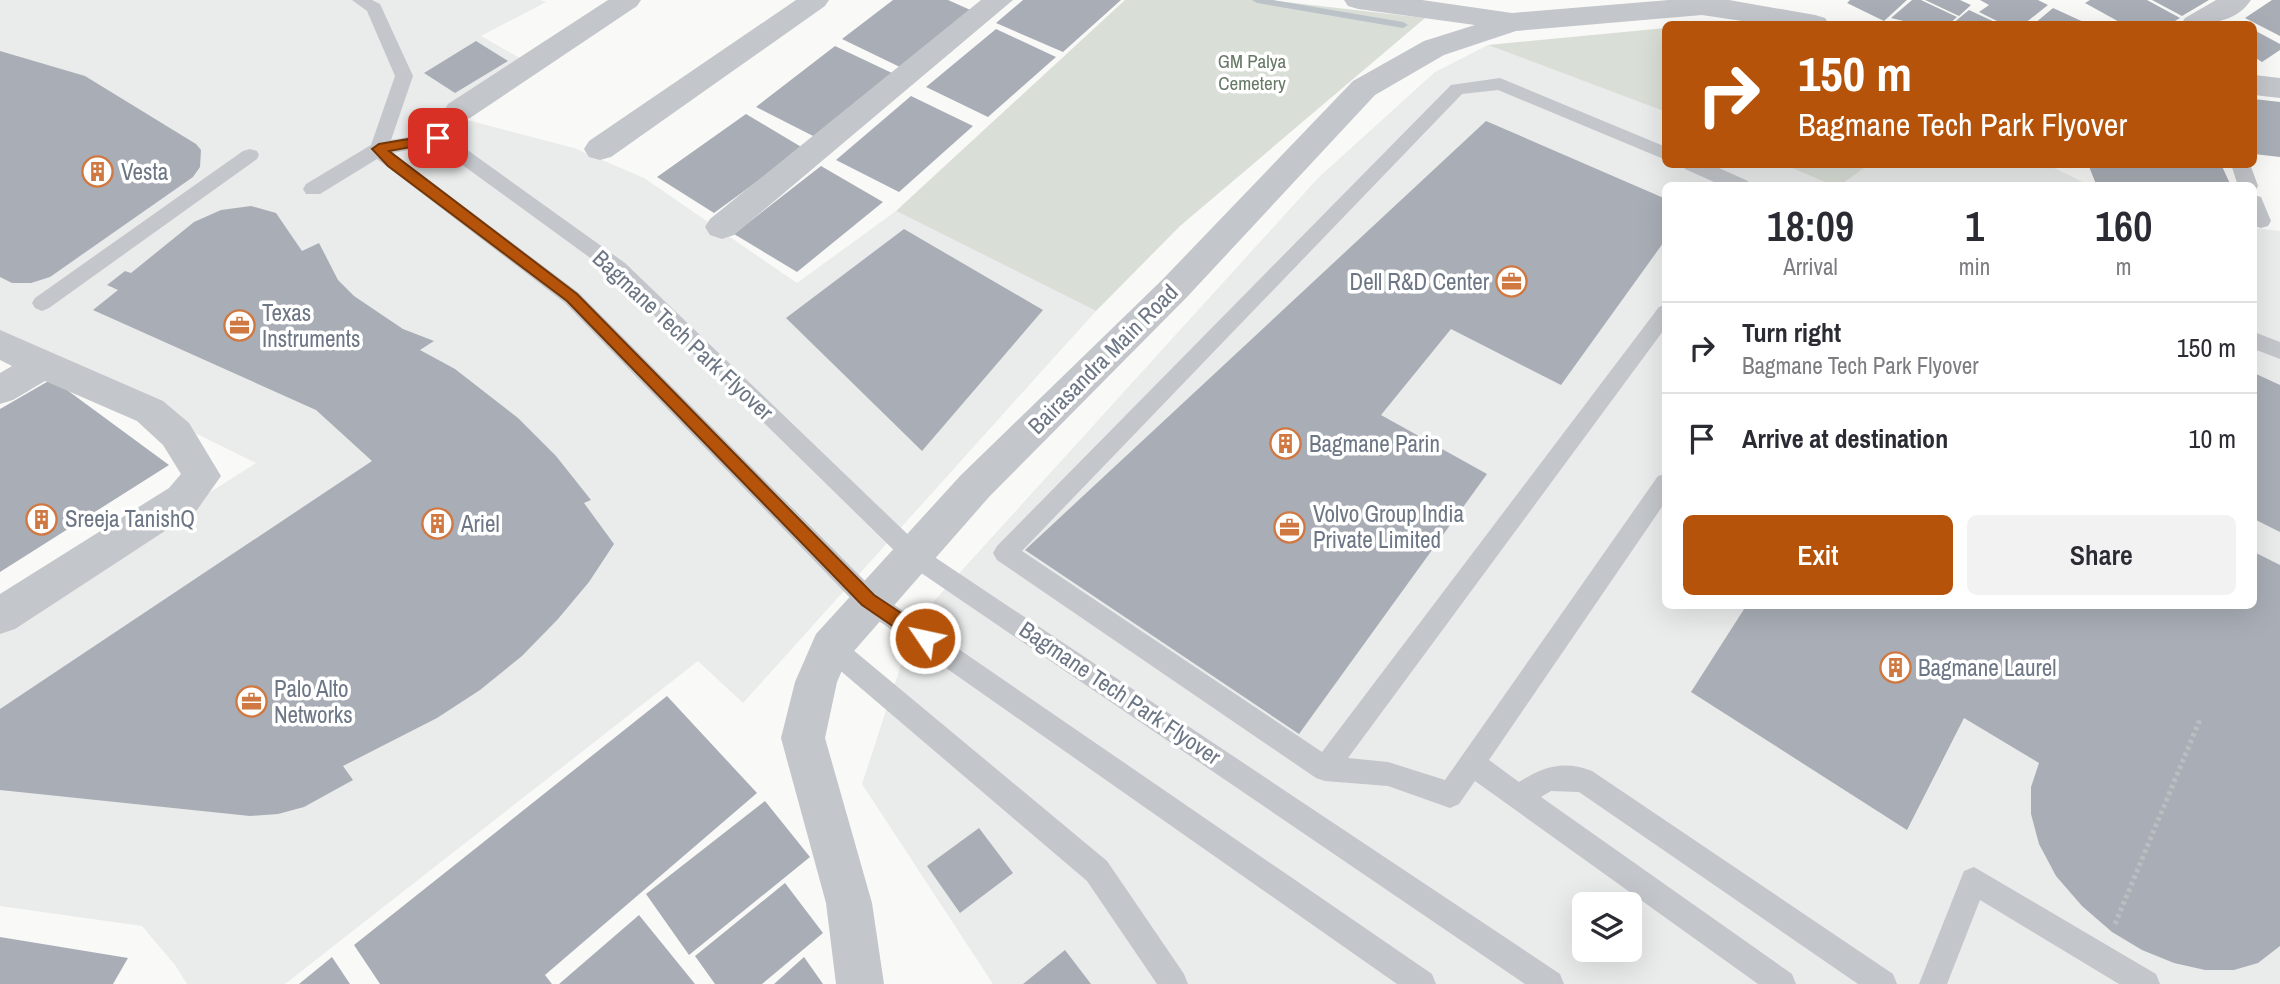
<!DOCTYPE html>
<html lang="en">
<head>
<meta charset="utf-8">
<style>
	body { margin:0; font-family:"Archivo Narrow",sans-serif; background:#f2f2f3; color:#2b2b33; height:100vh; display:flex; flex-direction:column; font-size:26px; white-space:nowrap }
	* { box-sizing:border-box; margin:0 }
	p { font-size:23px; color:#7c7c81 }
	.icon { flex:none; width:38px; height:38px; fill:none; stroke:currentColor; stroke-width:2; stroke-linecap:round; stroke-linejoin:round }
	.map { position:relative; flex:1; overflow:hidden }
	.drawer { position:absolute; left:1662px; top:182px; width:595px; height:427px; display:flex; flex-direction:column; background:#fff; border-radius:10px; box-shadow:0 7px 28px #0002 }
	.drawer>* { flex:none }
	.top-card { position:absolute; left:1662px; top:21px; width:595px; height:147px; border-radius:10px; box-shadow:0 7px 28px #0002; background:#b45309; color:#fff; overflow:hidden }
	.fabs { position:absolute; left:1572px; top:892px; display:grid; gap:14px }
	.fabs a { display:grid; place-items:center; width:70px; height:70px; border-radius:10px; background:#fff; box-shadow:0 7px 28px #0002; font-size:35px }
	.pin { position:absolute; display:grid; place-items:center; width:60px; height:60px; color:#fff; margin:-30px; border-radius:14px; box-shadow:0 4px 10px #0006 }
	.me { position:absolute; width:77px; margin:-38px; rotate:304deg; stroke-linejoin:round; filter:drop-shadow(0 0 5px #0008) }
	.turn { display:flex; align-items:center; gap:24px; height:147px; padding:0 21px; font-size:32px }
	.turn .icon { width:91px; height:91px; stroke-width:2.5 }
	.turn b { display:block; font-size:49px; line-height:60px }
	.eta { display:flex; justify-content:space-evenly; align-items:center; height:119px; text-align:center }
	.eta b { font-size:42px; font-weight:600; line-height:49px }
	.cta { display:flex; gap:14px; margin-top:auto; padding:14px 21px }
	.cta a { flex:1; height:80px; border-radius:10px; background:#b45309; color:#fff; font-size:28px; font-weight:600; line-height:80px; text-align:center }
	.cta a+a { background:#f2f2f3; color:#2b2b33 }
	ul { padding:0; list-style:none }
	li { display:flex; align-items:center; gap:21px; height:91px; padding:0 21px; border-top:2px solid #e1e1e2 }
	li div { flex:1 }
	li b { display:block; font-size:26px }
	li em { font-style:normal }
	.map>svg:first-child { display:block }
</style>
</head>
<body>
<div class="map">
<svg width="2280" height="984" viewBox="0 0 2280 984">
	<rect width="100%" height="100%" fill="#f9f9f7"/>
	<path fill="#eaebeb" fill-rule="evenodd" d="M0 0H540L546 2 481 36 525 61 441 113 574 148 644 178 797 283 896 211 1096 311 743 703 698 661 285 984H187L175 965 142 926 0 906V626L256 463 0 337Z
		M1488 45 1666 112V164L1785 165 1832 185 1666 186V606H2254V228L2280 231V984H993L862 784 915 622 1318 178 1435 72ZM1584 905H1629V950H1584Z
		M1868 164 2048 165 2089 185 1841 186Z"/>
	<path fill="#d9ded7" d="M1125 0H1268L1425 18 1180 226 1096 311 896 211Z
		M1666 28V112L1488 45Z
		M1785 165H1868L1841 185H1832Z"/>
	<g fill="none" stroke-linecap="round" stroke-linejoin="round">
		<path fill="#bbc3c9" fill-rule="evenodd" d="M1252 0H1273L1403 22 1408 25 1403 28 1257 3Z"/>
	</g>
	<path fill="#a9aeb6" d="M893 0H948L975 12 904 69 842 39Z
		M1023 0H1121L1063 52 996 23Z
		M1850 0H1907L1884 21 1847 3Z
		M1912 0H1921L1957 17 1949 24H1916L1891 18Z
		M1925 0H1960L1971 5 1959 16Z
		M1980 0H2038L2048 5 2024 24H2003L1979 12 1989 5Z
		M2090 0H2147L2180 18 2170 24H2123L2085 3Z
		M2152 0H2209L2182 16Z
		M2272 0H2280V36L2245 18Z
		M2053 8 2088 24H2034Z
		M1969 10 1999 24H1952Z
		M996 29 1056 57 988 117 926 87Z
		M2254 30 2280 44V50L2262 62 2254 57Z
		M476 41 508 61 455 93 424 73Z
		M835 46 894 74 817 138 756 107Z
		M0 51 85 76 196 144 201 150 200 167 193 177 50 277 31 283H12L0 277Z
		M911 96 973 126 899 192 836 160Z
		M2254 99 2280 102V157L2254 154Z
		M746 114 803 148 714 213 657 177Z
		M1486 121 1666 199V239L1561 385 1451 329 1381 415 1487 474 1299 734 1025 550Z
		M2088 164H2221L2231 186 2096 184Z
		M821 166 883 202 797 272 734 234Z
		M251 206 276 213 302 251 319 243 338 280 354 296 403 329 434 341 420 350 455 369 518 418 556 456 591 500 584 503 614 544 589 582 558 619 522 656 480 690 437 718 343 766 353 780 304 807 278 814 250 816 0 790V709L372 461 316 410 93 310 118 290 107 285 125 271 131 273 194 222 221 210Z
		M904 229 1043 310 922 451 786 318Z
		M2254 373 2280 385V532L2254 519Z
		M52 379 169 465 0 572V409Z
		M2254 552 2280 565V946L2258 963 2234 970H2205L2174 963 2142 950 2112 932 2082 906 2056 876 2039 844 2031 814V787L2039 763 1964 718 1907 830 1691 692 1746 606H2254Z
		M667 696 757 793 545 975 552 984H380L354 945Z
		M765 801 810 857 689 955 646 894Z
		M979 828 1013 873 960 913 927 866Z
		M785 883 823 933 762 984H715L695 956Z
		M639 915 695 984H559Z
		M0 937 128 958 113 984H0Z
		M1065 950 1091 984H1023Z
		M332 957 350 984H299Z
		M804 957 823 984H774Z"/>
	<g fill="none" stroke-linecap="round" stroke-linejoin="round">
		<path stroke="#bbbdc0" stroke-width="5" stroke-dasharray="3.5 3.5" stroke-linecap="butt" d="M2115 924 2201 717"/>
		<path fill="#c3c6ca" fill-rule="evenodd" d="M352 0H372L380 4 413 76 391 140 438 132 445 134 625 263 924 550 1560 974 1564 984H1525L908 564 611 273 435 145 393 153 579 293 877 593 1432 974 1436 984H1397L859 607 565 303 377 159 320 194H306L303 189 306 184 371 145 395 76 367 11Z
			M1500 78 1666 147V160L1498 90 1462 94 1022 551 1322 752 1659 307 1666 304V327L1348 758 1388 762 1445 780 1658 476 1666 474V501L1489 760 1519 782C1544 766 1564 760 1592 771L1893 974 1897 984H1858L1579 792 1551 791 1541 797 1792 974 1796 984H1758L1475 781 1459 804 1450 808 1388 786 1325 781 1316 778 997 560 993 553 997 546 1451 85Z
			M250 149 257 151 259 155 257 159 49 308 42 311 35 308 32 303 35 298 243 151Z
			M1683 164H1710L1748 181 1750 186H1723L1685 169Z
			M2231 164H2250L2258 186 2255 191 2254 186H2238Z
			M2254 195 2261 197 2271 221 2268 226 2261 228 2254 226Z
			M2254 332 2280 342V359L2254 349Z
			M831 636 840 639 1107 861 1184 974 1188 984H1157L1087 881 822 655 819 647 822 639Z
			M1974 867 2156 974 2160 984H2119L1980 900 1947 984H1919L1964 871Z"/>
		<path fill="#c3c6ca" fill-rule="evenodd" d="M608 0H641L637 6 470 118 459 121 448 118 444 111 448 104Z
			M796 0H829L825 6 611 157 600 160 589 157 584 149 589 141Z
			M981 0H1013L734 235 722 239 710 235 705 227 710 219Z
			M1344 0H1422L1512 13 1669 0H1729L1815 15 1825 18 1829 24H1762L1702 15 1516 31 1444 55 1375 95 1187 297 989 497 847 659 837 682 825 738 872 903 884 984H836L826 903 781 738 795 682 816 634 961 475 1163 279 1353 81 1424 41 1475 25 1358 9 1348 6Z
			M2216 0H2251C2235 24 2206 24 2181 24L2185 18Z
			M2254 75 2280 78V98L2254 95Z
			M0 330 163 401 189 423 221 476 197 510 15 629 0 634V594L169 488 181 474 163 445 137 421 45 381 13 400 0 404V373L12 366 0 360Z"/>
	</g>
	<path fill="#b45309" stroke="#753606" stroke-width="2" d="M438 134 445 138 443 141 389 151 577 294 874 595 931 633 933 638 931 644 925 646 919 644 862 605 567 301 388 166 372 149 379 144Z"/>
	<defs>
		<symbol id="building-ring" viewBox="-11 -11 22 22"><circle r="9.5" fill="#fff" stroke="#d07841" stroke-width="1.5"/><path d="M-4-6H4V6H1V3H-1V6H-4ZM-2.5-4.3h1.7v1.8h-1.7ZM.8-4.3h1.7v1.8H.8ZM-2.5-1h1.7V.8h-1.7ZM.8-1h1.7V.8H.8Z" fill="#d07841"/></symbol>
		<symbol id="office-ring" viewBox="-11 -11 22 22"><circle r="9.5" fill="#fff" stroke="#d07841" stroke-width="1.5"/><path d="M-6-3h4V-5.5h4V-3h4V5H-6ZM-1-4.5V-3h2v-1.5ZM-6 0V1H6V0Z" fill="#d07841"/></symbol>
	</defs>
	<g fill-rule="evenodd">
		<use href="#building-ring" x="80" y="154" width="35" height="35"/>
		<use href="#office-ring" x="1494" y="264" width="35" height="35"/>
		<use href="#office-ring" x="222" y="308" width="35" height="35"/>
		<use href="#building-ring" x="1268" y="426" width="35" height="35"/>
		<use href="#building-ring" x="24" y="502" width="35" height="35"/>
		<use href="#building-ring" x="420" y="506" width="35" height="35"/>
		<use href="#office-ring" x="1272" y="510" width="35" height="35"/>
		<use href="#building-ring" x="1878" y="650" width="35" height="35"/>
		<use href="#office-ring" x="234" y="684" width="35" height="35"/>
	</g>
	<g text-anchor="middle" stroke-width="7" stroke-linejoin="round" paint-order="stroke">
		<g font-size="19" fill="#667866" stroke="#fff">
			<text x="1252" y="68">GM Palya<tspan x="1252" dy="22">Cemetery</tspan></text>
		</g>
		<g font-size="23" fill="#6c7685" stroke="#fff" text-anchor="start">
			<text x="121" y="180">Vesta</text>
			<text x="1489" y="290" text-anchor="end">Dell R&amp;D Center</text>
			<text x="262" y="321">Texas<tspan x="262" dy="26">Instruments</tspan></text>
			<text x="1309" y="452">Bagmane Parin</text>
			<text x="1313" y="522">Volvo Group India<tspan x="1313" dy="26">Private Limited</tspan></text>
			<text x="65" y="527">Sreeja TanishQ</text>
			<text x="461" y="532">Ariel</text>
			<text x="1918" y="676">Bagmane Laurel</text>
			<text x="274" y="697">Palo Alto<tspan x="274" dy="26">Networks</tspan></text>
		</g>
		<g font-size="23" fill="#6c7685" stroke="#fff">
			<text transform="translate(683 335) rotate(43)" y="8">Bagmane Tech Park Flyover</text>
			<text transform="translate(1103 359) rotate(-45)" y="8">Bairasandra Main Road</text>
			<text transform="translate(1120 693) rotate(34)" y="8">Bagmane Tech Park Flyover</text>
		</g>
	</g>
</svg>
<div class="fabs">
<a><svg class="icon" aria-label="layers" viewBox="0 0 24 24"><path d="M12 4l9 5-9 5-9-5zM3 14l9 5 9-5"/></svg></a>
</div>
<div class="pin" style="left:438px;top:138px;background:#d93025"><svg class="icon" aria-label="arrive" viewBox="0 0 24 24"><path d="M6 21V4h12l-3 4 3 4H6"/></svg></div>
<svg class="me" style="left:925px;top:638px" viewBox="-20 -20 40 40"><circle r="17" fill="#b45309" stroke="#fff" stroke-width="3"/><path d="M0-11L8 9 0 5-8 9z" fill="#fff"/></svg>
<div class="top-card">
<div class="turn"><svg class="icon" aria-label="right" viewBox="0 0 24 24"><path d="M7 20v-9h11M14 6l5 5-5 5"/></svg><div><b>150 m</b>Bagmane Tech Park Flyover</div></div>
</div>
<section class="drawer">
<div class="eta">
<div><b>18:09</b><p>Arrival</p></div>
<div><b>1</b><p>min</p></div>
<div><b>160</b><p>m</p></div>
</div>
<ul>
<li><svg class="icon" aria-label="right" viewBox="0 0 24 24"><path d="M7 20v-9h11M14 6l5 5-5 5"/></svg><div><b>Turn right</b><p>Bagmane Tech Park Flyover</p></div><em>150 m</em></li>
<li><svg class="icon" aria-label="arrive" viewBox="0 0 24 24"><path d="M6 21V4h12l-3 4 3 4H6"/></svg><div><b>Arrive at destination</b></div><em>10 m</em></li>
</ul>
<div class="cta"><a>Exit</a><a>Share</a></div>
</section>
</div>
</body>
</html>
